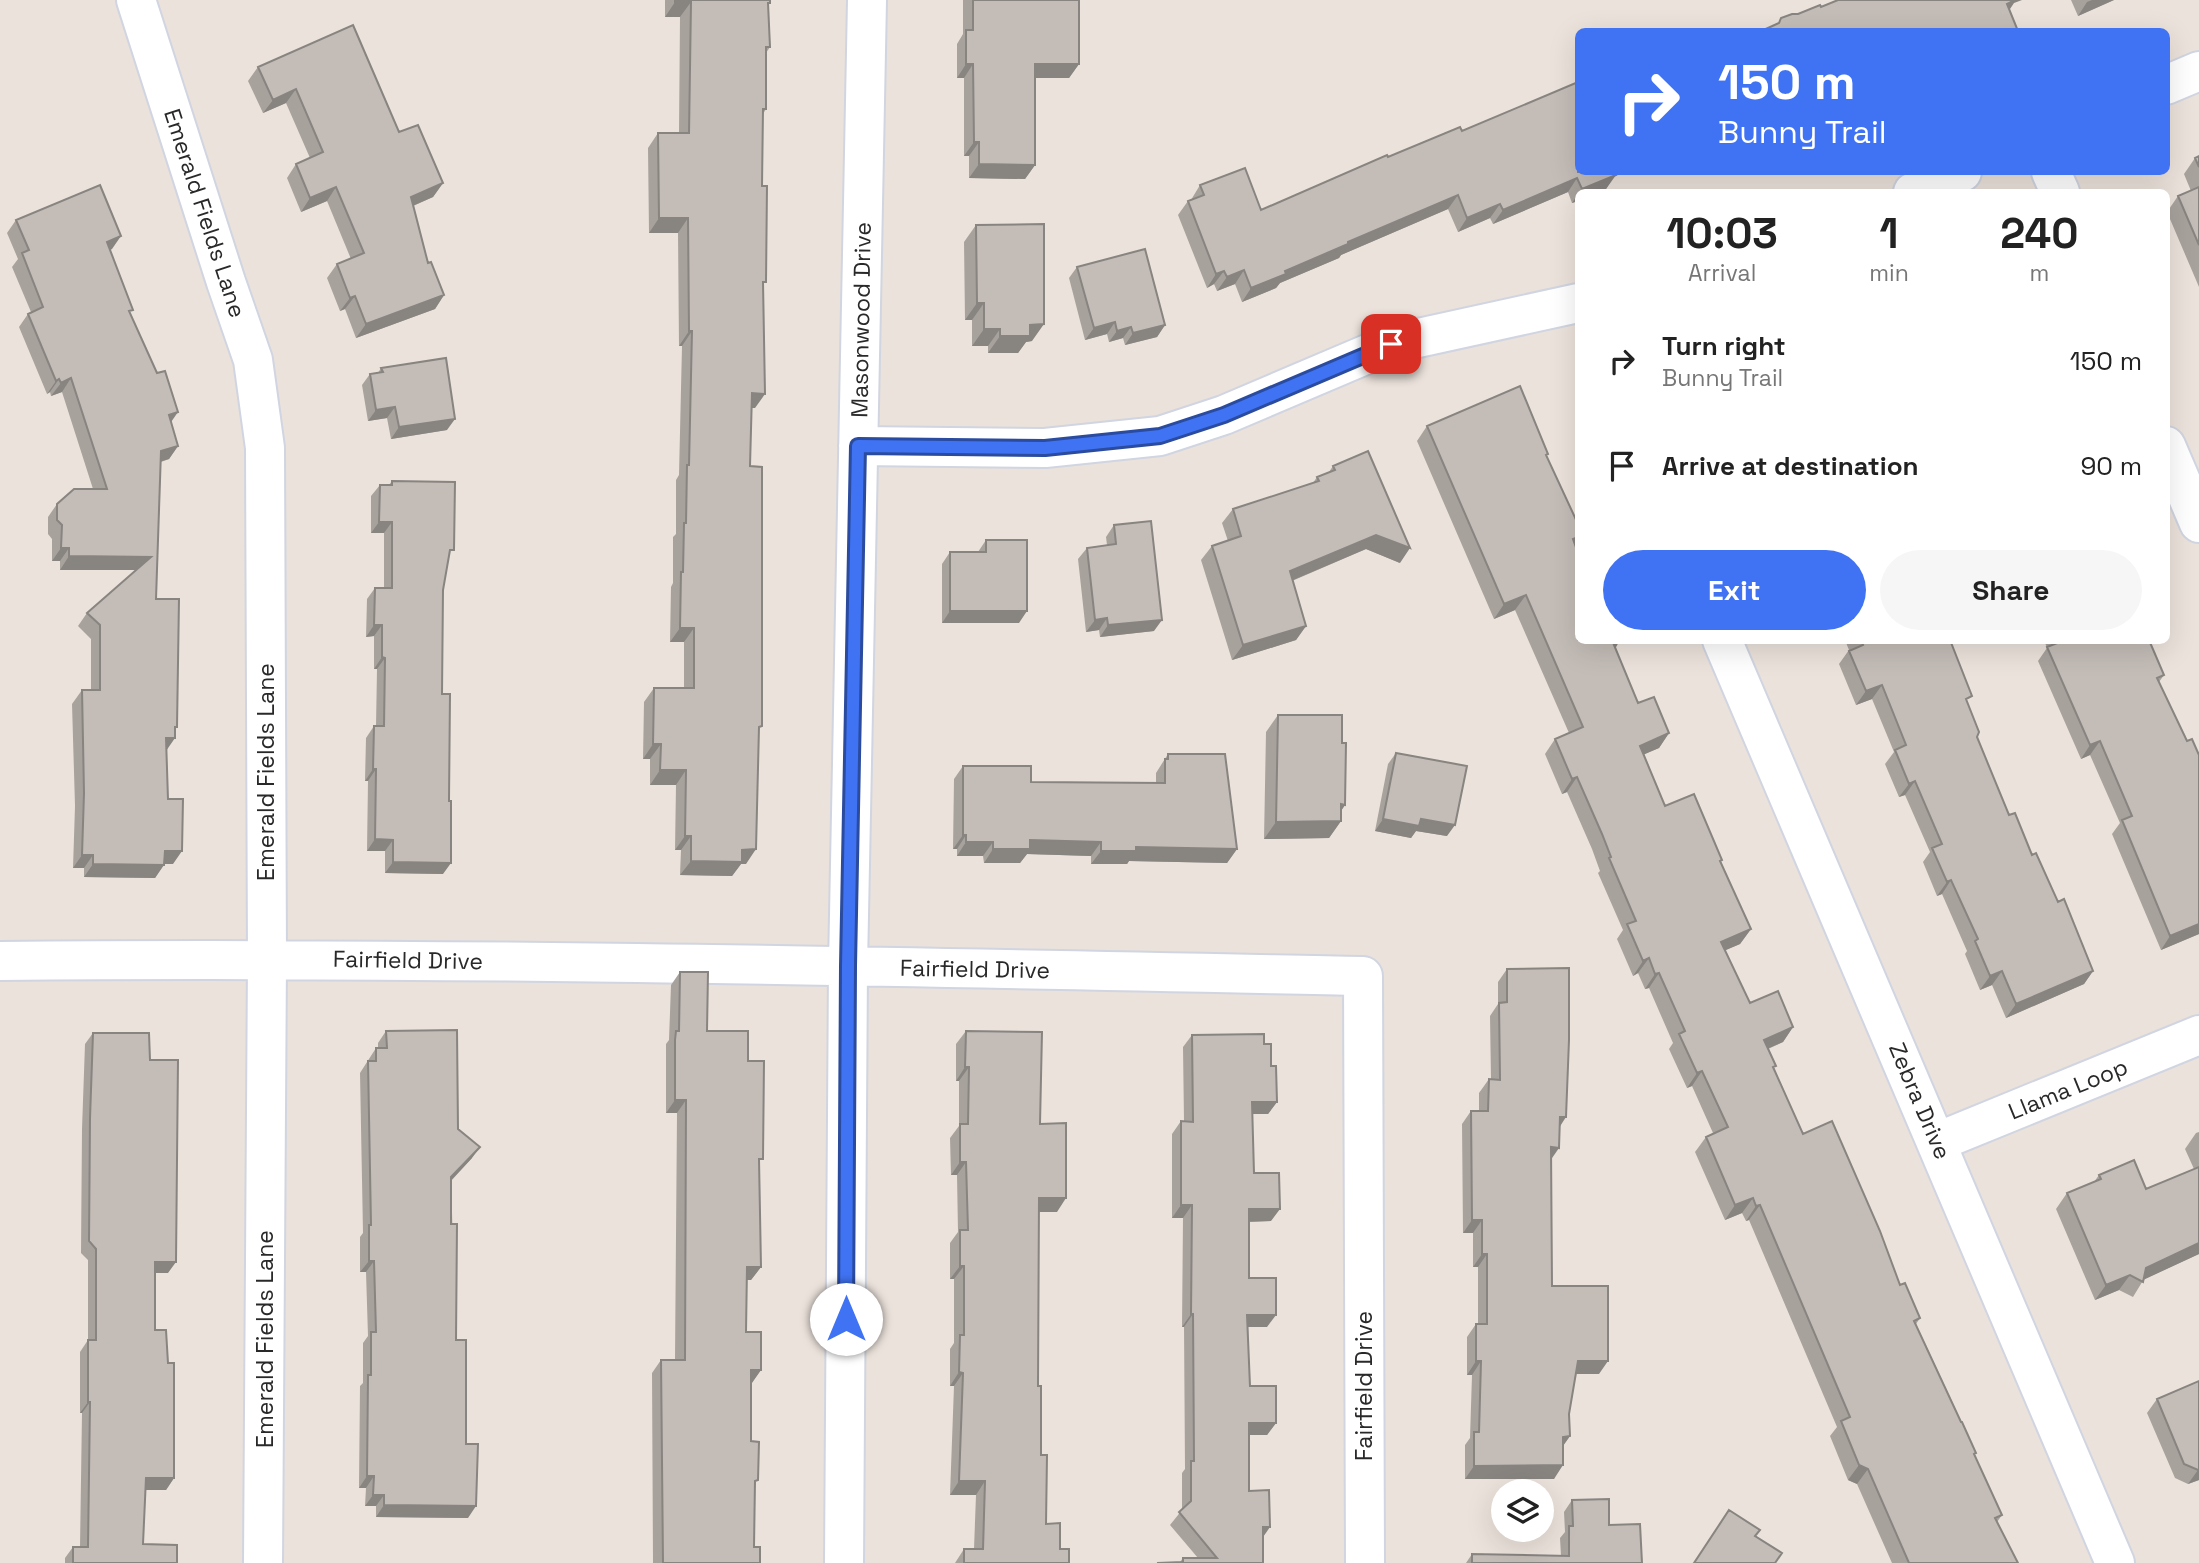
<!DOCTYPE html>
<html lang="en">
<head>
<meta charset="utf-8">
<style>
	body { margin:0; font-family:"Space Grotesk",sans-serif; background:#f6f6f6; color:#222; height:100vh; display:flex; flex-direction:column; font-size:26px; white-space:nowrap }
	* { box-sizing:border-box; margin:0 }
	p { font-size:23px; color:#767676 }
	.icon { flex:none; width:38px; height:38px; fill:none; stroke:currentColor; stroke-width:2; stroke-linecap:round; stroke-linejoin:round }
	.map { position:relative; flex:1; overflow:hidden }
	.side { position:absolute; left:1575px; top:189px; width:595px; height:455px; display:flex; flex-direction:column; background:#fff; border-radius:10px; box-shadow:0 7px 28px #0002 }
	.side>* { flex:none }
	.banner { position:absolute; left:1575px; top:28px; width:595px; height:147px; border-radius:10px; box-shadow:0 7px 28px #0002; background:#4073f3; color:#fff; overflow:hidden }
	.controls { position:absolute; left:1491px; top:1479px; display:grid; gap:14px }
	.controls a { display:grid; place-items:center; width:63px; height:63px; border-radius:50%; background:#fff; box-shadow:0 7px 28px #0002; font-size:35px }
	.pin { position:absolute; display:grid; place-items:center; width:60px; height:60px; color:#fff; margin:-30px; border-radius:14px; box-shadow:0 4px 10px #0006 }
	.me { position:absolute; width:77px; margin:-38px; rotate:0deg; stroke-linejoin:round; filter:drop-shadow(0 0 5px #0008) }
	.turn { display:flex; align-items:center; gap:24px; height:147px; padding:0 28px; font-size:32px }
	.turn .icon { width:91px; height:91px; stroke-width:2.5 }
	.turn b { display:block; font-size:49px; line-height:60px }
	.eta { display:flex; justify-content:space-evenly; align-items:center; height:119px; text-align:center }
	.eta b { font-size:42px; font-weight:800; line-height:49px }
	.action { display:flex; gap:14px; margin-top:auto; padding:14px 28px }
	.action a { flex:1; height:80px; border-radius:42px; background:#4073f3; color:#fff; font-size:28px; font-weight:800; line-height:80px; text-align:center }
	.action a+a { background:#f6f6f6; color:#222 }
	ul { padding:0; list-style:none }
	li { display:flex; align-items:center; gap:21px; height:105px; padding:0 28px }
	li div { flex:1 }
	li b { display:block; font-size:26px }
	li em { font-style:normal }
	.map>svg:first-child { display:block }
</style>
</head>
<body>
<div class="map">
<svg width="2199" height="1563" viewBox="0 0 2199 1563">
	<rect width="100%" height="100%" fill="#ebe2db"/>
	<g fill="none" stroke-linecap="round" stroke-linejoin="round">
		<defs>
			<path id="minor" d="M136 0 226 282 253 360 265 448 267 959 263 1563
				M2166 85 2199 71
				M2051 172 2060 192
				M1913 192 1962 172
				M858 446 1045 448 1160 436 1224 415 1391 344 1578 303
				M2166 446 2199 523
				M1722 640 2115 1563
				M0 961C454 957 909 967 1363 976L1365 1563
				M1937 1142 2199 1035
				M844 1563 848 966 867 0"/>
		</defs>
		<use href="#minor" stroke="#d0d5e1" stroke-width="42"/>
		<use href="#minor" stroke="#fff" stroke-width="38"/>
	</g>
	<path fill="#a8a29d" d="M665 0H770L768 6 770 47 766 53V109L763 114V286L755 408H752L750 466 758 732 746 864H741L732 876 680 875 681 850H675L676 785H650V759H643L644 702 654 688H684V642H670L671 587 673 583V537L676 534V480L679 475 682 346H679L678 233H649L648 148 658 133H679L680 17H665Z
		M963 0H1079V64L1069 78H1035V165L1025 179 969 178V156H964V78H957V44L963 34Z
		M2071 0H2114L2078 16Z
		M258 67 399 132 443 183 433 197 413 206 428 263 444 295 435 309 356 338 345 309 340 311 327 278 337 264 351 259 327 201 301 212 287 178 296 164 310 158 286 103 263 113 248 81Z
		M1462 131 1578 172H1621L1615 174 1606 189 1598 192H1578V201L1572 203 1568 192 1493 224 1490 218 1458 232 1448 209 1341 255 1339 258 1280 283 1276 288 1242 302 1235 284 1217 291 1214 284 1207 288 1178 215 1188 201 1191 200 1200 185 1261 210 1388 157Z
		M2199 156V287L2167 212 2178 196 2191 191 2184 174 2195 158Z
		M16 220 112 249 110 250 130 314 171 423 178 446 169 459 161 462 156 599 175 731 166 750 168 799 173 864H164L155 878 84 877V868H73L75 806 72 704 82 690H91V639L78 626 87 613 136 570H60V561H52V539L48 534V517L57 504 93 489 62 392 51 396 50 392 47 394 19 327 28 314 31 312 12 267 18 259 7 233Z
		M976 225 1032 341 1026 342 1018 353H988V346H972V320H965L964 242Z
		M1077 267 1165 325 1157 337 1125 345 1123 338 1109 342 1107 334 1085 340 1069 278Z
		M381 368 447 430 391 439 387 418 368 421 362 385 370 374 378 373Z
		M1427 426 1548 454 1546 456 1576 546 1615 648 1638 703 1669 733 1659 748 1644 754 1665 806 1722 860 1721 862 1751 929 1740 944 1725 950 1750 1003 1793 1027 1783 1042 1768 1049 1774 1068 1803 1134 1900 1285 1920 1318 1916 1324 1976 1453 1974 1456 2002 1515 1997 1522 2018 1563H1892L1857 1484 1848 1480 1830 1436 1837 1427 1749 1220 1746 1221 1742 1213 1725 1220 1695 1152 1706 1137 1713 1133 1692 1086 1687 1088 1669 1049 1673 1043 1649 988 1645 989 1638 973 1633 976 1617 939 1623 930 1598 873 1600 871 1592 849 1567 792 1562 794 1545 754 1555 739 1569 733 1515 610 1494 619 1417 441Z
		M1333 466 1400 563 1366 549 1292 581 1306 626 1296 640 1232 660 1201 560 1212 546 1228 541 1222 523 1233 509 1313 483 1317 477 1329 472Z
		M392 481 449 557 443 590V874L385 873V851H367L368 781H365L366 738 374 726H376L377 669H374V636L366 637 367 599 375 588H384V533H371V496L380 485H389Z
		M1114 525 1154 631 1100 637 1099 630 1086 632 1078 559 1087 548 1107 545 1106 537Z
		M986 540 1019 623H942V564L950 552H978Z
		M1845 640H1950L1977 737 2009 815 2058 902 2093 971 2084 984 2006 1018 1992 985 1980 990 1965 954 1967 951 1942 894 1937 896 1923 862 1930 852 1905 795 1899 797 1885 764 1894 752 1872 699 1856 705 1839 664 1849 650Z
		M2044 640H2142L2164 675 2159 682 2199 934 2161 950 2112 834 2120 823 2090 755 2081 759 2038 661 2047 648Z
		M1278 715 1342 743 1345 805 1341 811V821L1329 838 1264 839 1266 732Z
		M1396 753 1447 836 1416 831 1411 838 1375 831 1388 764Z
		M1168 754 1237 849 1227 863 1129 861 1127 864H1091V856L1027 854 1020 863H984L983 856H957V849H953L954 779 963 766 1031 782 1156 783V773Z
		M1507 969 1560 1127 1551 1160 1552 1286 1599 1374H1576L1569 1414 1570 1436 1563 1446 1554 1479H1465V1445L1470 1438 1472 1375H1467V1337L1476 1324H1478V1267H1473V1233H1463L1462 1124 1471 1111H1479V1093L1489 1079H1491L1490 1016 1498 1004V982Z
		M680 972 707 1031 748 1061 759 1165 761 1267 751 1280H747L746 1332 761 1370 751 1383V1441L755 1486 754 1547 760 1563H653L652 1373 661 1360H675L677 1113H666V1044L669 1040 671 985Z
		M386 1031 458 1129 472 1158 451 1181 456 1340 466 1444 468 1518 376 1517V1506H365L366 1488H359L360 1386 363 1383V1343L368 1336 366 1272H360V1237L363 1233 360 1073 376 1048H378V1043Z
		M966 1031 1040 1124 1057 1212H1039L1038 1386 1041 1455 1046 1524 1069 1563H955L964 1549H974L976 1495H950L954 1386H950V1349L954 1343V1279H950V1243L958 1232 957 1175H951L950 1138 959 1126V1081H956V1044Z
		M93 1033 150 1060 168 1273H155V1330L174 1478 166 1490H145L143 1544 177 1563H65V1558L73 1547H80L82 1413H80V1352L88 1340V1260L81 1253 82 1129 85 1044Z
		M1192 1035 1264 1044 1271 1066 1277 1102 1268 1114H1252L1254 1173 1271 1221 1249 1222V1278L1267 1327H1248L1250 1386 1276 1423 1267 1435H1249V1491L1263 1537V1563L1180 1562 1183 1558H1198L1170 1525 1182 1510V1473L1185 1469 1184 1327H1182L1183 1218H1172V1134L1181 1121H1184L1183 1047Z
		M2199 1132V1254L2144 1279 2133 1297 2119 1290 2095 1300 2056 1209 2067 1193 2094 1182 2099 1175 2146 1189 2194 1169 2185 1149 2196 1133Z
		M2199 1381V1480L2188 1484 2175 1478 2147 1413 2157 1399Z
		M1572 1500 1609 1525 1642 1563H1466L1472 1554 1561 1556 1560 1538 1565 1532 1564 1512Z"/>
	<path fill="#888480" d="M2009 0H2022L2014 3 2006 15 1997 18Z
		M2092 0H2114L2078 16 2087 2Z
		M675 2H691L680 17H665Z
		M966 64H973L964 78H957Z
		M1035 64H1079L1069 78H1025Z
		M296 89 286 103 263 113 273 100Z
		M974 142H979L969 156H964Z
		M979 164 1035 165 1025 179 969 178Z
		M1616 175 1606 189 1598 192H1580L1582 189Z
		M1577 178 1568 192 1493 224 1503 210Z
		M443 183 433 197 401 211 411 197Z
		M336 187 327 201 301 212 310 198Z
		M1578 194V201L1572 203Z
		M1458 195 1448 209 1341 255 1339 258 1280 283 1276 288 1242 302 1251 288 1285 271 1348 242Z
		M1500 204 1490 218 1458 232 1467 218Z
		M659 218H688L678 233H649Z
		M121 236 112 249 97 255 107 242Z
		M1244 270 1235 284 1217 291 1227 277Z
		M1224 271 1214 284 1207 288 1216 274Z
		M444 295 435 309 356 338 366 324Z
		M355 296 345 309 340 311 350 298Z
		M977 303H984L972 320H965Z
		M1115 322 1107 334 1085 340 1094 328Z
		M1044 324 1032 341 1026 342 1018 353H988L1000 336 1030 325Z
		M1165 325 1157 337 1125 345 1133 333Z
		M1131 327 1123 338 1109 342 1117 331Z
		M984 329H1000L988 346H972Z
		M689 331H692L682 346H679Z
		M71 378 62 392 51 396 61 383Z
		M59 379 50 392 47 394 56 381Z
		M752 393 765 394 755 408H742Z
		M395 407 387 418 368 421 376 410Z
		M178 412 169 425V415Z
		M455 419 447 430 391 439 399 427Z
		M178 446 169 459 152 464 161 451Z
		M379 522H392L384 533H371Z
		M1376 535 1410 548 1400 563 1366 549 1279 586 1290 571Z
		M1578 537V543L1573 550V539Z
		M61 548H69L60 561H52Z
		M69 556 151 557 142 570H60Z
		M1526 595 1515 610 1494 619 1504 604Z
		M950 611H1027L1019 623H942Z
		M1107 618 1099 630 1086 632 1095 620Z
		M1162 620 1154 631 1100 637 1108 625Z
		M374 625H382L374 636 366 637Z
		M1306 626 1296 640 1232 660 1243 645Z
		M680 628H694L684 642H670Z
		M1611 640H1620L1615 649Z
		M382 657 385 658 377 669H374Z
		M1882 685 1872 699 1856 705 1866 691Z
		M175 727H177L169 738H175L166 751H157Z
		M1669 733 1659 748 1629 761 1640 746Z
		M2100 741 2090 755 2081 759 2090 745Z
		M653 744H661L650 759H643Z
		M373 769H376L368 781H365Z
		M660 770H686L676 785H650Z
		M1577 777 1567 792 1562 794 1572 779Z
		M1915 781 1905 795 1899 797 1909 784Z
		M1341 804 1345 805 1334 821H1341L1329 838 1264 839 1276 822Z
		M1383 819H1421L1455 825 1447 836 1416 831 1411 838 1375 831Z
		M963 835H966L957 849H953Z
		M685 836H691L681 850H675Z
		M375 839 393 840 385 851H367Z
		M1030 840 1101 842 1091 856 1027 854 1020 863H984L993 849Z
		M966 842H993L983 856H957Z
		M1136 847 1237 849 1227 863 1129 861 1127 864H1091L1101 851Z
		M756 849 746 864H741L732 876 680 875 691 861 742 850Z
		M165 851H182L173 864H156Z
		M82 855H93L84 868H73Z
		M393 862 451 863 443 874 385 873Z
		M93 864 164 865 155 878 84 877Z
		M1951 880 1942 894 1937 896 1947 882Z
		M2199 924V934L2161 950 2170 936Z
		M1751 929 1740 944 1710 957 1721 942Z
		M1649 958 1638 973 1633 976 1643 961Z
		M2002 971 1992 985 1980 990 1990 976Z
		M2093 971 2084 984 2006 1018 2016 1004Z
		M1659 973 1649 988 1645 989 1655 974Z
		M1793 1027 1783 1042 1753 1055 1764 1040Z
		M965 1067H969L959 1081H956Z
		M1702 1071 1692 1086 1687 1088 1697 1073Z
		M675 1100H686L677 1113H666Z
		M1252 1102H1277L1268 1114H1243Z
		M1560 1117H1566L1557 1131Z
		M480 1147 472 1158 443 1189 451 1177Z
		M1551 1147 1559 1148 1550 1161Z
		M960 1162H966L957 1175H951Z
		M1039 1198H1066L1057 1212H1030Z
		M1753 1198 1742 1213 1725 1220 1735 1205Z
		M1181 1205H1192L1183 1218H1172Z
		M1760 1205 1749 1220 1746 1221 1756 1206Z
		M1249 1209H1280L1271 1221 1240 1222Z
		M1472 1220H1482L1473 1233H1463Z
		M2199 1243V1254L2141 1281 2146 1268Z
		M1482 1254H1487L1478 1267H1473Z
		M369 1261H374L366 1272H360Z
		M155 1262H176L168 1273H147Z
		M960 1266H964L954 1279H950Z
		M747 1267H761L751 1280H738Z
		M2130 1275 2119 1290 2095 1300 2106 1285Z
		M1191 1314H1193L1184 1327H1182Z
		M1247 1315H1276L1267 1327H1238Z
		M1476 1361H1481L1472 1375H1467Z
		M1578 1361H1608L1599 1374H1569Z
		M751 1370H761L752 1383H742Z
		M959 1372 963 1373 954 1386H950Z
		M88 1402H90L82 1413H80Z
		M1249 1423H1276L1267 1435H1241Z
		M1570 1436 1560 1450 1563 1437Z
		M1563 1465 1554 1479H1465L1474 1466Z
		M1859 1465 1868 1469 1857 1484 1848 1480Z
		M2198 1470H2199V1480L2188 1484Z
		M367 1476H374L366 1488H359Z
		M146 1478H174L166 1490H137Z
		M959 1481H985L976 1495H950Z
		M373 1495H384L376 1506H365Z
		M384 1505 476 1506 468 1518 376 1517Z
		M1263 1527H1270L1261 1540Z"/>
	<path fill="#c3bcb7" stroke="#888480" stroke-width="2" d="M675 0H770V3H768L770 47H766V109H763L762 186H767L766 282H763L765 394 752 393 750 466 762 467V726L759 727 756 849 742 850V862L691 861V836H685L686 770H660L661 744H653L654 688H694V628H680L681 572H683L684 523H686L687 465H689L692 331H689L688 218H659L658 133H689L691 2H675Z
		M973 0H1079V64H1035V165L979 164V142H974L973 64H966V30H973Z
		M1838 0H2015L2007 4 2018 31 1759 32 1779 23 1781 18 1792 14H1798L1820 5 1821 7Z
		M353 25 399 132 418 125 443 183 411 197 428 263 431 262 444 295 366 324 355 296 350 298 337 264 364 253 336 187 310 198 296 164 323 152 296 89 273 100 258 67Z
		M1578 82V172H1614L1616 175 1582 189 1577 178 1503 210 1500 204 1467 218 1458 195 1348 242V244L1285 271 1286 274 1251 288 1244 270 1227 277 1224 271 1216 274 1188 201 1204 195 1200 185 1245 168 1261 210 1387 155 1388 157 1460 127 1462 131Z
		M2199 156V167L2195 158Z
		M100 185 121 236 107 242 133 310 129 311 157 373 165 371 178 412 169 415 178 446 161 451 156 599H179L177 727H175V738H166L168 799H183L182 851H165L164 865 93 864V855H82L84 793 82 690H100V625L87 613 151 557 69 556V548H61L62 525 57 520V504L74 489H107L71 378 61 383 59 379 56 381 28 314 43 307 22 253 29 250 16 220Z
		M2199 187V245L2178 196Z
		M1044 224V324L1030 325V336H1000V329H984V303H977L976 225Z
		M1145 249 1165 325 1133 333 1131 327 1117 331 1115 322 1094 328 1077 267Z
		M446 358 455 419 399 427 395 407 376 410 370 374 383 372 381 368Z
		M1520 386 1548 454 1546 455 1578 524V537L1573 539 1578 553V640H1612L1638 703 1654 697 1669 733 1640 746 1665 806 1694 794 1722 860 1720 861 1751 929 1721 942 1750 1003 1778 991 1793 1027 1764 1040 1776 1066 1773 1067 1803 1134 1832 1121 1880 1231 1900 1285 1905 1283 1920 1318 1914 1321 1961 1422H1962L1976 1453 1974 1454 2002 1515 1995 1518 2018 1563H1909L1868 1469 1859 1465 1841 1421 1850 1417 1760 1205 1756 1206 1753 1198 1735 1205 1706 1137 1728 1127 1702 1071 1697 1073 1679 1034 1685 1031 1659 973 1655 974 1649 958 1643 961 1627 924 1636 921 1609 858 1611 857 1602 834 1577 777 1572 779 1555 739 1583 727 1526 595 1504 604 1427 426Z
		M1368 451 1410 548 1376 535 1290 571 1306 626 1243 645 1212 546 1241 536 1233 509 1319 481 1317 477 1335 470 1333 466Z
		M392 481 455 482 454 550H450L443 590 442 694H450L449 801H451V863L393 862V840L375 839 376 769H373L374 726H384L385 658 382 657V625H374L375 588H392V522H379L380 485H392Z
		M1151 521 1162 620 1108 625 1107 618 1095 620 1087 548 1116 544 1114 525Z
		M986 540H1027V611H950V552H986Z
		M1861 640H1950L1972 696 1966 699 1979 732 1977 737 2009 815 2015 813 2032 855 2036 853 2058 902 2064 899 2093 971 2016 1004 2002 971 1990 976 1975 941 1978 939 1951 880 1947 882 1932 848 1942 844 1915 781 1909 784 1895 750 1906 745 1882 685 1866 691 1849 651 1863 645Z
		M2059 640H2142V642L2149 640 2164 675 2157 678 2187 741 2192 739 2199 755V924L2170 936 2122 820 2132 816 2100 741 2090 745 2047 647 2060 642Z
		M1278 715H1342V743H1346L1345 805 1341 804V821L1276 822Z
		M1396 753 1467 766 1455 825 1421 819 1419 826 1383 819Z
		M1168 754H1225L1237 849 1136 847V851H1101V842L1030 840V849H993V842H966V835H963V766H1031V782L1165 783V759H1168Z
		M1569 968V1040L1566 1117H1560L1559 1148 1551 1147 1552 1286H1608V1361H1578L1569 1414 1570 1436 1563 1437V1465L1474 1466V1432H1479L1481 1361H1476V1324H1487V1254H1482V1220H1472L1471 1111H1488L1489 1079 1500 1080 1499 1003 1507 1002V969Z
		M680 972H708L707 1031H748V1061H764L763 1159H759L761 1267H747L746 1332H761V1370H751V1441L759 1442 758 1480 755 1481 754 1547H760V1563H663L661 1360H685L686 1100H675V1040L676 1031H679Z
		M457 1030 458 1129 480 1147 451 1177V1224H457L456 1340H466V1444H478L476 1506 384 1505V1495H373L374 1476H367L368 1375H371V1332H376L374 1261H369V1225H371L368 1061H376V1048H387L386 1031Z
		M966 1031 1042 1032 1040 1124 1066 1123V1198H1039L1038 1386H1041V1455H1047L1046 1524 1060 1523V1549H1069V1563H964V1549H983L985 1481H959L963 1373 959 1372 960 1335H964V1266H960V1230H968L966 1162H960V1124H968L969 1067H965Z
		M93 1033H149L150 1060H178L176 1262H155V1330H166L168 1363H174V1478H146L143 1544 177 1545V1563H73V1547H88L90 1402H88V1340H96V1249L89 1241 90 1118Z
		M1264 1034V1044H1271V1066H1276L1277 1102H1252L1254 1173H1279L1280 1209H1249V1278H1276V1315H1247L1250 1386H1276V1423H1249V1491L1269 1490 1270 1527H1263V1563H1157L1183 1562V1558H1217L1179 1512 1191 1501V1461H1194L1193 1314H1191L1192 1205H1181V1121L1193 1122 1192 1035Z
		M2134 1160 2146 1189 2199 1167V1243L2146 1268 2143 1282 2130 1275 2106 1285 2067 1193 2101 1179 2099 1175Z
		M2199 1381V1470H2198L2184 1464 2157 1399Z
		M1609 1499V1525L1640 1524 1642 1563H1472V1554L1569 1556V1526H1573L1572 1500Z
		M1729 1510 1760 1530 1755 1536 1782 1553 1775 1563H1694Z"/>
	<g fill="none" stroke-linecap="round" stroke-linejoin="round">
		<defs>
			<path id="route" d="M846 1319 848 966 858 446 1045 448 1160 436 1224 415 1391 344"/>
		</defs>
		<use href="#route" stroke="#2a4b9e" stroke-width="18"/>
		<use href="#route" stroke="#4073f3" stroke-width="12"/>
	</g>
	<g text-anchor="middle" stroke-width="7" stroke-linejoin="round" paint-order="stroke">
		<g font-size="23" fill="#292929" stroke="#fff">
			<text transform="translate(205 213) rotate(72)" y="8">Emerald Fields Lane</text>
			<text transform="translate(861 320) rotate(-89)" y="8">Masonwood Drive</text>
			<text transform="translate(266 772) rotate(-90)" y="8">Emerald Fields Lane</text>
			<text transform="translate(408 960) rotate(1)" y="8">Fairfield Drive</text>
			<text transform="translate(975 969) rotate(1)" y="8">Fairfield Drive</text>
			<text transform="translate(2068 1089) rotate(-22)" y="8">Llama Loop</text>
			<text transform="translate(1920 1101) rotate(67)" y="8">Zebra Drive</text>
			<text transform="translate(265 1339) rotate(-90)" y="8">Emerald Fields Lane</text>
			<text transform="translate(1364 1386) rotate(-90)" y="8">Fairfield Drive</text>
		</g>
	</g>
</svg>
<div class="controls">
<a><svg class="icon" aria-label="layers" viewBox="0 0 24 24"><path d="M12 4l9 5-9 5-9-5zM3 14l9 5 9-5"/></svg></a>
</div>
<div class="pin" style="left:1391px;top:344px;background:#d93025"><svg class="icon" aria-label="arrive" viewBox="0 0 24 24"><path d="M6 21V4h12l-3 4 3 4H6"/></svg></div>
<svg class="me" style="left:846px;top:1319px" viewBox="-20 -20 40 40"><circle r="19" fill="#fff"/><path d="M0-13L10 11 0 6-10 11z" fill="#4073f3"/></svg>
<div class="banner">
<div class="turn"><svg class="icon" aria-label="right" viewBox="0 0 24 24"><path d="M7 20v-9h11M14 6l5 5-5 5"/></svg><div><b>150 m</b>Bunny Trail</div></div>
</div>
<section class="side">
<div class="eta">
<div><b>10:03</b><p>Arrival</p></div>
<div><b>1</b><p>min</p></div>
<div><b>240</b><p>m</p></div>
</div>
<ul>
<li><svg class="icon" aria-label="right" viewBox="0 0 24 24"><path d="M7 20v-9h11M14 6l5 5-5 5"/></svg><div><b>Turn right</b><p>Bunny Trail</p></div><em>150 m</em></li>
<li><svg class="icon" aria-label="arrive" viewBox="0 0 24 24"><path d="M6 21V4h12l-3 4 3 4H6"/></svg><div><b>Arrive at destination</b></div><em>90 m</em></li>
</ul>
<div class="action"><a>Exit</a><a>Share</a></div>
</section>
</div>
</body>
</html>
